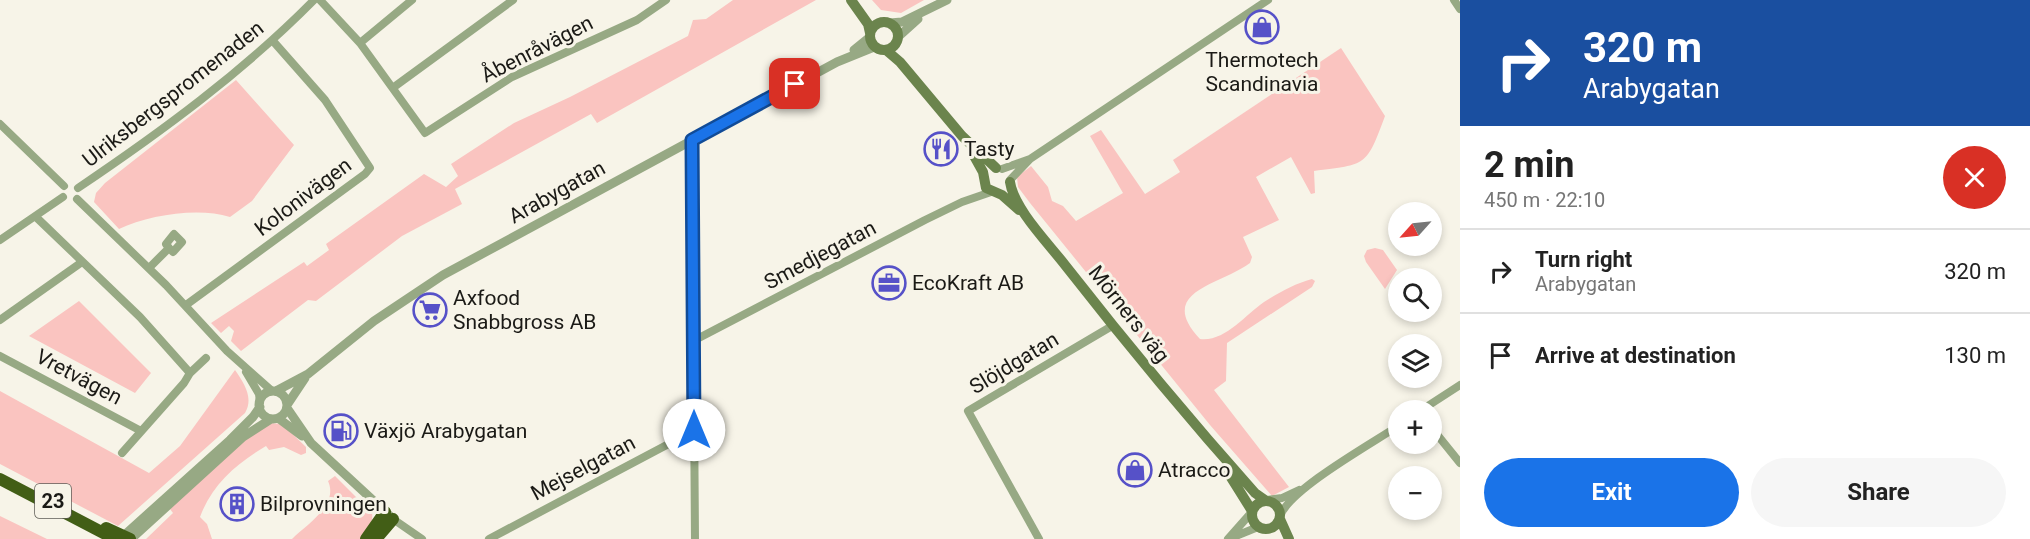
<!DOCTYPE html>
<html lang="en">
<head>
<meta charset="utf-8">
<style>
	body { margin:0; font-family:Roboto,sans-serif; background:#f6f6f6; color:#222; height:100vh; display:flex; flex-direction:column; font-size:22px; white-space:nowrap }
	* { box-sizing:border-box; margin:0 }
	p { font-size:20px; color:#767676 }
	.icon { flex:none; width:33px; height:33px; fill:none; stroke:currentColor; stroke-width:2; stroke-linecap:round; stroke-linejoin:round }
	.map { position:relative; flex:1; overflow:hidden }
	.sheet { display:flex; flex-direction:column; background:#fff; width:570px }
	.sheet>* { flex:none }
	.top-card { background:#1a4fa0; color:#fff; overflow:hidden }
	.needle { width:39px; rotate:243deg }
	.buttons { position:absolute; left:1388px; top:202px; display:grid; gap:12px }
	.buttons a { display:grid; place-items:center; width:54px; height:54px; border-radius:50%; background:#fff; box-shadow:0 3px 9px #0003; font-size:30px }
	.pin { position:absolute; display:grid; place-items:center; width:51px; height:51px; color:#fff; margin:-26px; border-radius:12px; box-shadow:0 3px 9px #0006 }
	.me { position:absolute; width:66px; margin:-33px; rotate:0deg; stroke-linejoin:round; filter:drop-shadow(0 0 4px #0008) }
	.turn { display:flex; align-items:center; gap:21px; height:126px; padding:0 24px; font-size:27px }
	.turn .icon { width:78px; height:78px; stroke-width:2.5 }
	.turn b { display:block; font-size:42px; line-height:51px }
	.round { display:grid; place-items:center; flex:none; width:63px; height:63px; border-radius:32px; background:#f6f6f6 }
	.summary { display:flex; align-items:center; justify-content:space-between; height:102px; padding:0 24px }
	h1 { font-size:36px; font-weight:700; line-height:45px }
	.button { display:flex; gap:12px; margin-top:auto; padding:12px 24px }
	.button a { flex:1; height:69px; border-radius:36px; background:#1a73e8; color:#fff; font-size:24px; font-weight:700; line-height:69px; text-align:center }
	.button a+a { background:#f6f6f6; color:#222 }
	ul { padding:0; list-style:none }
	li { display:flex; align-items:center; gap:18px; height:84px; padding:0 24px; border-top:2px solid #e0e0e0 }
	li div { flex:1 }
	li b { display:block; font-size:22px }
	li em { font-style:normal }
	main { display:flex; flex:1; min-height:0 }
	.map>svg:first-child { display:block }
</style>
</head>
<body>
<main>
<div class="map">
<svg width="1460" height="539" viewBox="0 0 1460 539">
	<rect width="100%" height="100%" fill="#f7f4e8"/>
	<path fill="#fac4c0" d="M733 0H816L597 123 591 114 455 189 462 204 402 236 316 301 308 300 241 351 231 341 234 331 229 326 221 333 211 323 304 262 307 266 329 250 326 244 424 174 446 187 458 176 451 164 514 123 570 97 688 36 693 20 706 19Z
		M872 0H924L901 13 881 10Z
		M1341 48 1385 116C1366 167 1367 164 1314 171L1315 193 1311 194 1291 157 1256 177 1279 220 1243 237 1252 257 1250 263C1221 285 1155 291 1200 339 1225 342 1245 315 1264 302 1280 292 1294 284 1312 279L1315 281 1312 287 1227 343 1226 381 1214 390 1289 487 1272 496 1210 425 1030 203 1018 187 1017 177 1031 166 1048 187 1052 201 1063 206 1076 221 1123 193 1090 136 1101 130 1145 194 1180 172 1173 160Z
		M236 80 294 145 252 201 230 217C198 207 149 215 119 229L94 202 96 193 105 183Z
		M1375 248 1383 250 1397 270 1385 289 1366 262 1364 256 1367 250Z
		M79 301 151 373 135 393 29 336Z
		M235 370C244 383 254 398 245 413L118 526 0 464V391L149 473 180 446Z
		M269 423 282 424 306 447V453L301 455 284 447 269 450 266 446C237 463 212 484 200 517L207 524 212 539H146L173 513 170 509 241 443Z
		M335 476 372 513C374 524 366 531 360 539H292C307 524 339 505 328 481Z
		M0 516 47 539H0Z"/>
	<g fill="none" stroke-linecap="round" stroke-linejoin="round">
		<path stroke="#97a984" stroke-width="8" d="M320 0 360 43 425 133 512 77 637 20 666 0
			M1454 0 1460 9
			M360 43 412 0
			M394 87 513 0
			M0 124 64 186
			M692 139 695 539
			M1002 169 1030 159
			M1010 180 1030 159 1268 0
			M78 188C161 132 243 72 314 0
			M77 199 166 285 227 351 272 391
			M36 217 140 317 190 373 184 383 122 453
			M0 240 63 197
			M149 268 169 248 173 252 182 242 174 234 166 244 169 248
			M186 305 365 174 370 168 325 100 273 41
			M0 320 82 262
			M695 340 925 220 962 202 991 192
			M0 356 141 431
			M246 372 259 394 260 402
			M190 373 206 358
			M1420 411 1460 385
			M1431 427 1460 463
			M1267 500 1282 498 1299 490
			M1280 516C1290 489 1371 444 1398 426
			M393 519 422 539
			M1231 538 1258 527
			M489 539 695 430
			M1039 539 968 411 1112 326
			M1228 539 1251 513"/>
		<path stroke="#97a984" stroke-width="9" d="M890 23 902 22 947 0
			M898 37 918 19
			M854 50 870 37
			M276 391 308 374 374 321 443 275 837 62 874 47
			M259 405a14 14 0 1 1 28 0a14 14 0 1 1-28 0Z
			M287 405 305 378
			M287 408 311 443 390 516
			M278 418 302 436
			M120 539 230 440 253 417 260 407
			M131 539 243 437 271 419"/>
		<path stroke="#6b844d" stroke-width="10" d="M851 0 868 24 870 33
			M870 36a14 14 0 1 1 28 0a14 14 0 1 1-28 0Z
			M886 50 900 62 962 136 996 168
			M973 154 983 172 986 188 1002 195 1019 210
			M1010 182C1014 209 1049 244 1065 265 1126 343 1189 419 1255 493L1265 500
			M1227 471 1252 511
			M1252 515a14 14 0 1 1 28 0a14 14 0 1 1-28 0Z
			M1280 519 1289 539"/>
		<path stroke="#425e16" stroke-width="12" d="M0 479 115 539
			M366 539 385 512
			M376 539 393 519"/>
		<path stroke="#425e16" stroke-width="12" d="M106 528 130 539"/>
	</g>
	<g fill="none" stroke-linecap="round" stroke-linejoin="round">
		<defs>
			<path id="route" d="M694 430 692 140 795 84"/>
		</defs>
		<use href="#route" stroke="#114b97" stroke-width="15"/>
		<use href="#route" stroke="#1a73e8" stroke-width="10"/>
	</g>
	<defs>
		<symbol id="shop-ring" viewBox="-11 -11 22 22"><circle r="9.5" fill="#f7f4e8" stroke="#5651c8" stroke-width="1.5"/><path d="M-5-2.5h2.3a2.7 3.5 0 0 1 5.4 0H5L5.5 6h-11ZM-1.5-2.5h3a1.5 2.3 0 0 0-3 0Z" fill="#5651c8"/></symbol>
		<symbol id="restaurant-ring" viewBox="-11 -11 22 22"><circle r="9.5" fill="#f7f4e8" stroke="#5651c8" stroke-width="1.5"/><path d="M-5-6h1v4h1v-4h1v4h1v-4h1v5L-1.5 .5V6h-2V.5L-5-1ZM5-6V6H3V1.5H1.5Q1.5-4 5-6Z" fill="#5651c8"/></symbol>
		<symbol id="office-ring" viewBox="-11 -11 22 22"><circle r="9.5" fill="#f7f4e8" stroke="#5651c8" stroke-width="1.5"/><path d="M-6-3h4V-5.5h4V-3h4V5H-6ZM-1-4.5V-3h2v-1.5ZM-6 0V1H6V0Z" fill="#5651c8"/></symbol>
		<symbol id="supermarket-ring" viewBox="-11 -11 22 22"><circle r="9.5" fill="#f7f4e8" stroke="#5651c8" stroke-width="1.5"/><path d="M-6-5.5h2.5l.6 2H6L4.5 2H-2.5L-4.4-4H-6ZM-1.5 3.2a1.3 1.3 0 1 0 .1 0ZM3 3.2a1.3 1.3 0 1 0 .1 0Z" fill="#5651c8"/></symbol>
		<symbol id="fuel-ring" viewBox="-11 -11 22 22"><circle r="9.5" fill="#f7f4e8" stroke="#5651c8" stroke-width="1.5"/><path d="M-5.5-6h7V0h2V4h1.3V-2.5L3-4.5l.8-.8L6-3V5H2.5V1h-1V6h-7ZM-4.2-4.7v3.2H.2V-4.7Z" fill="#5651c8"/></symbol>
		<symbol id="building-ring" viewBox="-11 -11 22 22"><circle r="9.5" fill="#f7f4e8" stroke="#5651c8" stroke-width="1.5"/><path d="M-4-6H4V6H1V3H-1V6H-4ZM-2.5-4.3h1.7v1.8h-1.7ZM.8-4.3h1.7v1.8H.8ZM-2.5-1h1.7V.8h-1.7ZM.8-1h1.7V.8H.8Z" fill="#5651c8"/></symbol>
	</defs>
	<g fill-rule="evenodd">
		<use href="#shop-ring" x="1243" y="8" width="38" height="38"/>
		<use href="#restaurant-ring" x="922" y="130" width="38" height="38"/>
		<use href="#office-ring" x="870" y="264" width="38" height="38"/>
		<use href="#supermarket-ring" x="411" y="291" width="38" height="38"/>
		<use href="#fuel-ring" x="322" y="412" width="38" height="38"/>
		<use href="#shop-ring" x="1116" y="451" width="38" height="38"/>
		<use href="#building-ring" x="218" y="485" width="38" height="38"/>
	</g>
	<g text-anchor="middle" stroke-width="6" stroke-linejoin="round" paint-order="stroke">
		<rect fill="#f7f4e8" stroke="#5d5b55" stroke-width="1.5" x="35" y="484" width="36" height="34" rx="4.5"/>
		<g font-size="20" font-weight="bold" fill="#1b1a16">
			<text x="53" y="508">23</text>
		</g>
		<g font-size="21" fill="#1b1a16" stroke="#f7f4e8">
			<text transform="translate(537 49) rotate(-27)" y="7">Åbenråvägen</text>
			<text transform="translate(173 94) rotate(-38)" y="7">Ulriksbergspromenaden</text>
			<text transform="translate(557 192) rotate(-29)" y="7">Arabygatan</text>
			<text transform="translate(303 197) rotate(-37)" y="7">Kolonivägen</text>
			<text transform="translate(820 255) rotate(-28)" y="7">Smedjegatan</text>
			<text transform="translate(1129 314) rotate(52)" y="7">Mörners väg</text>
			<text transform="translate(1014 363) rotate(-31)" y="7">Slöjdgatan</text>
			<text transform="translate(79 377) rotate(28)" y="7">Vretvägen</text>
			<text transform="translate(583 468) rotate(-28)" y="7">Mejselgatan</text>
		</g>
		<g font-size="21" fill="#1b1a16" stroke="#f7f4e8" text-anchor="start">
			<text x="1262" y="67" text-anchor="middle">Thermotech<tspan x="1262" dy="24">Scandinavia</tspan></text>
			<text x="964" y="156">Tasty</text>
			<text x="912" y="290">EcoKraft AB</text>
			<text x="453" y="305">Axfood<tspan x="453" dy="24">Snabbgross AB</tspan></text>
			<text x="364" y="438">Växjö Arabygatan</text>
			<text x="1158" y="477">Atracco</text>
			<text x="260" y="511">Bilprovningen</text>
		</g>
	</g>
</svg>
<div class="buttons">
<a><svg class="needle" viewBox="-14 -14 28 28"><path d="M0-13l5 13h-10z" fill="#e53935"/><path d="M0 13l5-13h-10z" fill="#767676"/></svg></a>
<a><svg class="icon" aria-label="search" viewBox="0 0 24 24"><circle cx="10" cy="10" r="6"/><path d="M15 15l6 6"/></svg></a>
<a><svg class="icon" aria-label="layers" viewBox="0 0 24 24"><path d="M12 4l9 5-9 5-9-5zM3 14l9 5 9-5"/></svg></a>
<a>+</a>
<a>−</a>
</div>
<div class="pin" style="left:795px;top:84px;background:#d93025"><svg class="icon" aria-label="arrive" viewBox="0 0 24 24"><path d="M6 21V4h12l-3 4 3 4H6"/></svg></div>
<svg class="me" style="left:694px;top:430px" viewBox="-20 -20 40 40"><circle r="19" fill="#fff"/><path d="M0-13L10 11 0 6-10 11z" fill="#1a73e8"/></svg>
</div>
<section class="sheet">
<div class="top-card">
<div class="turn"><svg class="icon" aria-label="right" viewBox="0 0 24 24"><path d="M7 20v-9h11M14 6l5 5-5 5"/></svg><div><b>320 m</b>Arabygatan</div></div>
</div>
<div class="summary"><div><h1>2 min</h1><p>450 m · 22:10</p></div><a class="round" style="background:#d93025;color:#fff"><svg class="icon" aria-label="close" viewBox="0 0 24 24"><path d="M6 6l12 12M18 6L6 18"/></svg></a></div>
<ul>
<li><svg class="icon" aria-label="right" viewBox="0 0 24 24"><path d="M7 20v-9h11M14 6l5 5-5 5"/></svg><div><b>Turn right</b><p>Arabygatan</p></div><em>320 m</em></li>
<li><svg class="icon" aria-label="arrive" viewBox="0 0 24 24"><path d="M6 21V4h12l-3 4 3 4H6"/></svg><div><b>Arrive at destination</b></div><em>130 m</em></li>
</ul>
<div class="button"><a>Exit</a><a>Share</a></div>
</section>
</main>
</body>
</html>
